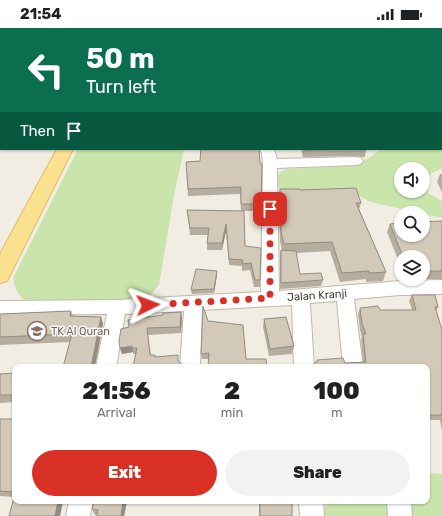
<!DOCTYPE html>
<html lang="en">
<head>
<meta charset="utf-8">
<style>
	body { margin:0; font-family:Rubik,sans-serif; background:#f2f2f2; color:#202124; height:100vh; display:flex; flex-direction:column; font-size:15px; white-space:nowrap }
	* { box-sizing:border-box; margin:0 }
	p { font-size:13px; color:#757577 }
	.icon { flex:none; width:22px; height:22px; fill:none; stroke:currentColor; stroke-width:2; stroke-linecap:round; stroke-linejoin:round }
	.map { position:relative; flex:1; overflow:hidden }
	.panel { position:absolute; left:12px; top:336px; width:418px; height:140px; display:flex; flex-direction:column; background:#fff; border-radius:8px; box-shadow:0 1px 3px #0004 }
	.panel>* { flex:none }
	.guide { position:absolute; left:0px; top:0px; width:442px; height:122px; box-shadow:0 1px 3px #0004; background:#0b6e4f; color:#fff; overflow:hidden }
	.tools { position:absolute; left:394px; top:134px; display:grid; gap:8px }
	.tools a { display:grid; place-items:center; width:36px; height:36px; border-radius:50%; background:#fff; box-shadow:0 1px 3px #0004; font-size:20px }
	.pin { position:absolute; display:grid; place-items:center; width:34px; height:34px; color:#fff; margin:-17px; border-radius:8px; box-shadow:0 2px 6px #0006 }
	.me { position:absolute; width:44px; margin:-22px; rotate:87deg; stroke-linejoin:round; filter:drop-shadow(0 0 3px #0008) }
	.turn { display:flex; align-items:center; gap:14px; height:84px; padding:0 20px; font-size:18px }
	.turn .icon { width:52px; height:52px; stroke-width:2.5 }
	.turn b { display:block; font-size:28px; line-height:34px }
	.then { display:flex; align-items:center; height:38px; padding:0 20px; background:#0003; gap:8px; font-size:15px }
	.eta { display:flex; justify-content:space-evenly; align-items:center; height:68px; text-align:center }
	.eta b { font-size:24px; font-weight:800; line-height:28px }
	.action { display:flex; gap:8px; margin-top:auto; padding:8px 20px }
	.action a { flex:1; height:46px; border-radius:24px; background:#d93025; color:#fff; font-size:16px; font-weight:800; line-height:46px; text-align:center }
	.action a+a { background:#f2f2f2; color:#202124 }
	.status { display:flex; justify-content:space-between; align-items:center; height:28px; padding:0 20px; background:#fff; direction:ltr }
	.status svg { height:11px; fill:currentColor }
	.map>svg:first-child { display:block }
</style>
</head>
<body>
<div class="status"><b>21:54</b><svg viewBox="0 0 49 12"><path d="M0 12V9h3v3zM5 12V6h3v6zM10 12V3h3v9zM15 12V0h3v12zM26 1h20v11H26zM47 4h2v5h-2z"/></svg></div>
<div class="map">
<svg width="442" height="488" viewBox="0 0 442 488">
	<rect width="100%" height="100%" fill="#f1ede3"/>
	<path fill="#c9e5ab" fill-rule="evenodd" d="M442 36V140L431 146 425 155 428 165 442 173V190L370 174 354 165 284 163 279 160C276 151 277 144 287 141L350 138 364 133 382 121H441ZM401 141H423V163H401Z
		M78 121H184L174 167 159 257 148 270 135 275 26 273C17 266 15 261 13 250Z
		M427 445 442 446V488H319L324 483 327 473H427Z"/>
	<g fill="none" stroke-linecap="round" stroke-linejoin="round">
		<defs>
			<path id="minor" d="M203 0H218V1H203Z
				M441 22H442V28H441Z
				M0 42H1V50H0Z
				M259 121H274L277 131 356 129 361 130 363 133 361 136 356 137 277 140 279 263 400 253 442 252V266L400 267 354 271 363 339H343L337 273 310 275 314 339H294L292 277 202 282 200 339H180L184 283 125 286 116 339H96L107 286 0 287V273L117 272 261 264 263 136 262 125Z
				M69 473H93L90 488H66Z
				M299 473H323L324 488H300Z
				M387 473H411L412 488H388Z"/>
			<path id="major" d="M57 121H73L7 253 0 255V226Z"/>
		</defs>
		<use href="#minor" stroke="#bfb8a9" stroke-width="2"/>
		<use href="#major" stroke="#e1be61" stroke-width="2"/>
		<use href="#minor" fill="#fff" fill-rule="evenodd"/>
		<use href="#major" fill="#fce190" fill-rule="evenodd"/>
	</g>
	<path fill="#b5ad9e" d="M217 0H442V21H441V1H217Z
		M201 121 261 176V183H243L245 218 260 252V259H254L250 242 242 243V238L229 237 226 203 222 222H207V215L208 207H190L187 182 241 183 240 166 188 168 186 134 200 133Z
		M301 121H366V122L365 129H362L356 128 303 129Z
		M440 146H442V164L437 154Z
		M280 161 300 162 361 175 359 181 386 244 383 253 366 254V251L340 254 330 223 296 225 300 246 323 252 321 258 280 261V228L281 222H282L280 213 279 170Z
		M442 193V251H426L423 244V229H401V239L387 204 390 196Z
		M217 247 214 265 192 266 191 262Z
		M412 267 438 279 436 283 442 302V403L440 392H427V339H313L314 335 316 334 317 332 345 335 363 334 361 312 362 309 360 302 358 286 360 280 380 282H412L409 273Z
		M71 283 73 288 101 289 103 296 70 314 0 317V286Z
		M181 284 182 290 181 305 148 307 151 327H155L156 329 179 334 135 326H133V324L122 326 120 320 129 299Z
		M264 291 294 318 292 326 269 328 263 299Z
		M208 293 246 331H202L201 326Z
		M15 345V374L0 375V346Z
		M0 391H15V473H63L60 488H9L14 469 0 468Z
		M94 473H127L124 488 95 487 92 481Z
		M259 473H292V488H259Z"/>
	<path fill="#938d81" d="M14 0H20V1H14Z
		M1 105V118L0 120V106Z
		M226 196V203L222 222V215Z
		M217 243V247L214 265V261Z
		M181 284 182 290 181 305 180 299Z
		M101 289 103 296 95 339H91Z
		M132 318 133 324 122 326 120 320Z
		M58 473H63L60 488H55Z
		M123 473H127L124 488H121Z"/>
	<path fill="#d2c9b8" stroke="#938d81" d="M0 0H14V1H1V38H0Z
		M50 0H154V1H49Z
		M217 0H249V1H217Z
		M307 0H442V15H441V1H307Z
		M0 98H1V105L0 106Z
		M201 121H259L260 135H261L262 138 261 176H241V159L188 161 186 134 200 133Z
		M304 121H355L304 122Z
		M358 121H366V122H364Z
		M356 160 361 175H356L386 244 369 245V243L342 245 332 214 284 216 281 204 280 161H300V162Z
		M187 182 244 183 245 218 261 220 260 252H255L251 235 242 236 243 232 229 231 226 196 222 215H207L209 200H190Z
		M442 193V243H430L424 231 423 232V229H403L390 196 401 195V207H423V194Z
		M281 222 296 223 300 246 321 245 323 252 281 255Z
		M196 241 217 243 214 261 191 262Z
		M412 267H435L438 279H435L442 302V387H427V339H315L314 335 317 334V332L343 330 345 335 366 334 363 306H366L362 296 360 280 378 278 380 282H416Z
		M203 278 208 293 243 297 246 331H266L267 339H208L209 325 201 326Z
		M71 283 70 288 101 289 91 339H63L72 306 0 309V286Z
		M181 284 180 299 147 300 150 327H155V329L178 327V333L181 335V339H133L137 320H132V318L120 320 119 313 121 301 129 299 128 292 163 287V285Z
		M286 289 294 318 270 321 264 291Z
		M15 345V367H0V346Z
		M0 391H15V464L0 463Z
		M15 466V473H58L55 488H9Z
		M94 473H123L121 488H97L98 482 92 481Z
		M260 473H292V488H260Z"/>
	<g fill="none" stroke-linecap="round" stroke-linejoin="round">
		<path stroke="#d93025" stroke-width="7" stroke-dasharray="0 12.6" d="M148 277 270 270V181"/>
	</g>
	<defs>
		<symbol id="school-ring" viewBox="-11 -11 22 22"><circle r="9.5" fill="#fff" stroke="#8d6e63" stroke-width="1.5"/><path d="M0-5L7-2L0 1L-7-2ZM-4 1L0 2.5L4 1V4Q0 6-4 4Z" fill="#8d6e63"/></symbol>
	</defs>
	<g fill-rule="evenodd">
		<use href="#school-ring" x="26" y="292" width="22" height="22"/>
	</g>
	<g text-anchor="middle" stroke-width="3" stroke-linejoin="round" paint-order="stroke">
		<g font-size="11" fill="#433d33" stroke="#fff">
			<text transform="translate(317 267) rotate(-4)" y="4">Jalan Kranji</text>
		</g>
		<g font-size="11" fill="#785e54" stroke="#fff" text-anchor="start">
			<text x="51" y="307">TK Al Quran</text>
		</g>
	</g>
</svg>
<div class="tools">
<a><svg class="icon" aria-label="sound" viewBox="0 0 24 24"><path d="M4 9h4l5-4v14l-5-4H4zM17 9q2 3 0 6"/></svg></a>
<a><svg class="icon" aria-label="search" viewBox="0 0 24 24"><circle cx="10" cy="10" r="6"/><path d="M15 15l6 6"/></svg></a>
<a><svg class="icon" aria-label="layers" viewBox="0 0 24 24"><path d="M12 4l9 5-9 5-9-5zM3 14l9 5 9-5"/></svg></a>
</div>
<div class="pin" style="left:270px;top:181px;background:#d93025"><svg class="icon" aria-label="arrive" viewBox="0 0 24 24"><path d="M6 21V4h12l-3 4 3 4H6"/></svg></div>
<svg class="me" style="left:148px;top:277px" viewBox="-20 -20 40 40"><path d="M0-17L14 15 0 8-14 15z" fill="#d93025" stroke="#fff" stroke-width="4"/></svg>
<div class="guide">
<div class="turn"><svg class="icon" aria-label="left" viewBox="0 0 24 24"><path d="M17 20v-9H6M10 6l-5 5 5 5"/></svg><div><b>50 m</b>Turn left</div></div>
<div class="then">Then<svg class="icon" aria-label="arrive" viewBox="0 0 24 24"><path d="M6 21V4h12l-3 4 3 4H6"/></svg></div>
</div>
<section class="panel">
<div class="eta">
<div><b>21:56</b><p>Arrival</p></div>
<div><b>2</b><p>min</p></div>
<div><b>100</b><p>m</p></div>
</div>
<div class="action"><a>Exit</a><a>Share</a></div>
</section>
</div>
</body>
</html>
